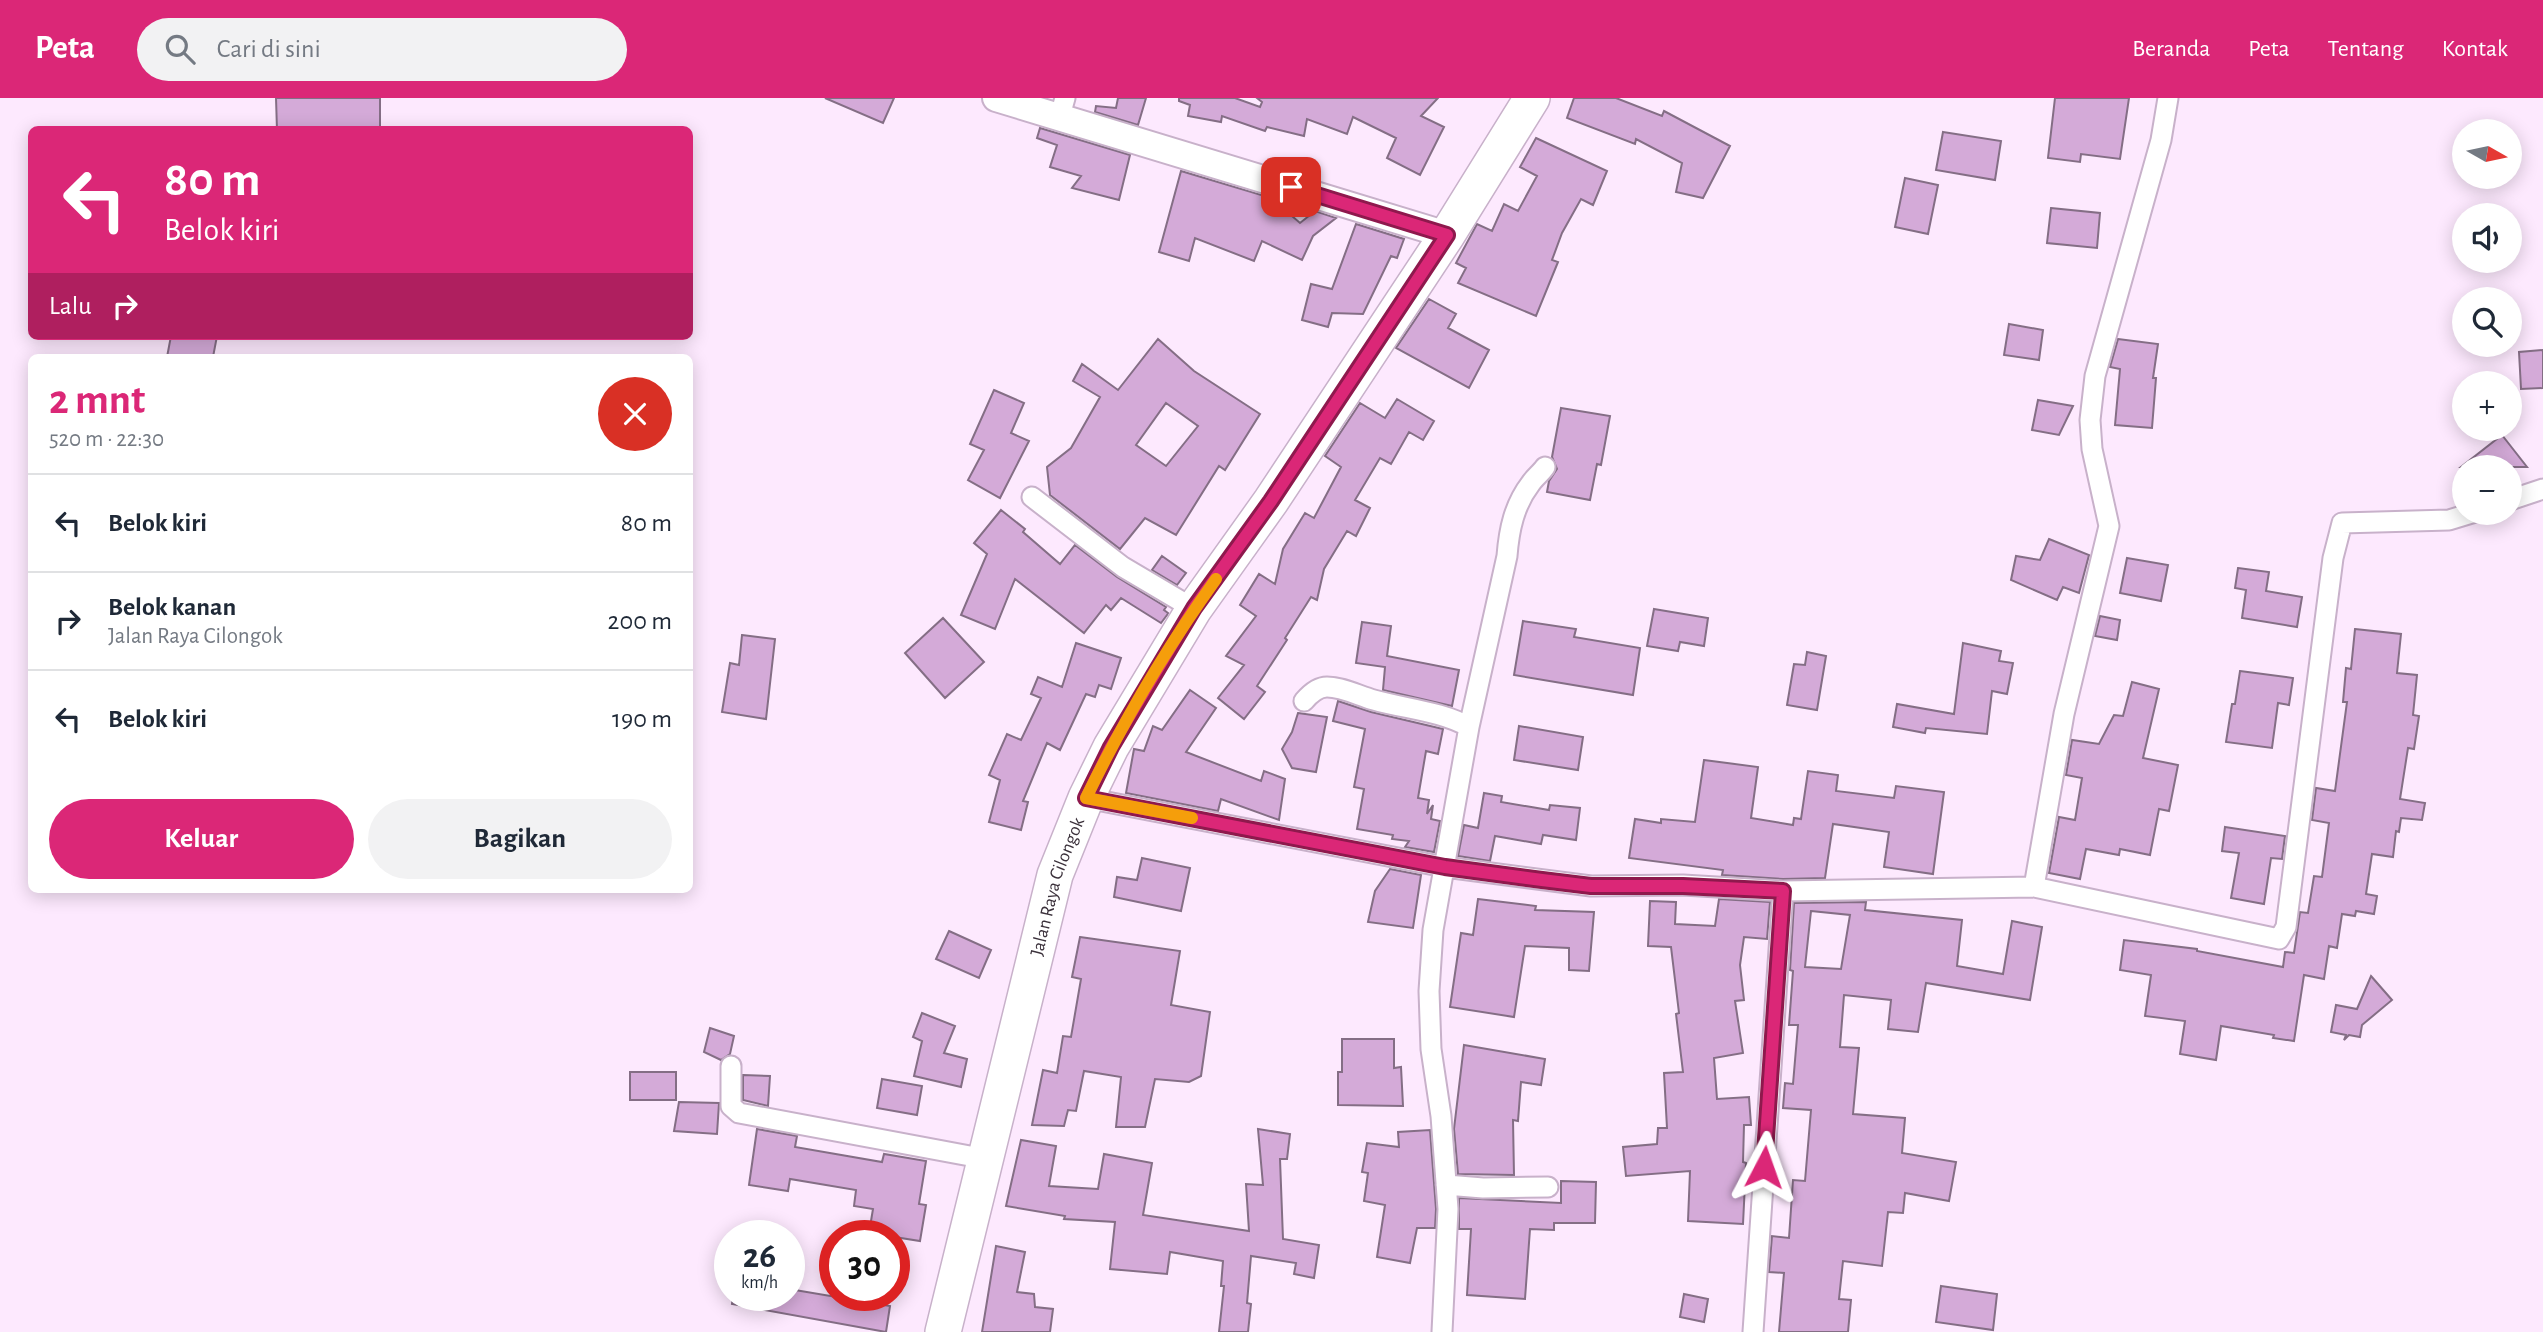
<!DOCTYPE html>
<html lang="id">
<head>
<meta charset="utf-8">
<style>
	body { margin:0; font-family:"Alegreya Sans",sans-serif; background:#f2f2f3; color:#1f2937; height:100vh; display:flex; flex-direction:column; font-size:26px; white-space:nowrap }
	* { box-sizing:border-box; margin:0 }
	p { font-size:23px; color:#747a83 }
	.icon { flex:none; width:38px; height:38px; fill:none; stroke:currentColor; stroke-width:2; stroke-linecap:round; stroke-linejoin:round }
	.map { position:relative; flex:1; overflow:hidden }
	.details { position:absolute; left:28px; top:256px; width:665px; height:539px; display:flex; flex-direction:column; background:#fff; border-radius:10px; box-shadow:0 4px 18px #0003 }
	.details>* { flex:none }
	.top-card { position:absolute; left:28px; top:28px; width:665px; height:214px; border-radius:10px; box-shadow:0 4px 18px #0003; background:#db2777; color:#fff; overflow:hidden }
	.needle { width:46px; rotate:99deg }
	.buttons { position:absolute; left:2452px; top:21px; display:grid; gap:14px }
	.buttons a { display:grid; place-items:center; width:70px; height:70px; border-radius:50%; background:#fff; box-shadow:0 4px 18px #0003; font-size:35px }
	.speed { position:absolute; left:714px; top:1122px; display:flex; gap:14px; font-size:35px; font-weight:700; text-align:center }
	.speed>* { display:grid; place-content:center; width:91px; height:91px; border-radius:50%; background:#fff; box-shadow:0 4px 18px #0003; line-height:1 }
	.speed small { font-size:18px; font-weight:400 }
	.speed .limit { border:10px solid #d22; background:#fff; color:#111 }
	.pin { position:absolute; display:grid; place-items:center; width:60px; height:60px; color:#fff; margin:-30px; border-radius:14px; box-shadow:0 4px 10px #0006 }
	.me { position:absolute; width:77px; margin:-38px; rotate:4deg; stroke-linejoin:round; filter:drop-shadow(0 0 5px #0008) }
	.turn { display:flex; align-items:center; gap:24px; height:147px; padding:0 21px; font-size:32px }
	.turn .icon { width:91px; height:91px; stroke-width:2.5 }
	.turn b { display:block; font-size:49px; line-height:60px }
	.then { display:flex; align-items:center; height:66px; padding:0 21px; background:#0003; gap:14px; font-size:26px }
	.round { display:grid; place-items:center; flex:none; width:74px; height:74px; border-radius:37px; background:#f2f2f3 }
	.summary { display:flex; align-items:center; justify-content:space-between; height:119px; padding:0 21px }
	h1 { font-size:42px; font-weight:700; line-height:52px; color:#db2777 }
	.cta { display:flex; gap:14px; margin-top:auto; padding:14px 21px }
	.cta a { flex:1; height:80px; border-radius:42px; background:#db2777; color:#fff; font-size:28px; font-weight:700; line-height:80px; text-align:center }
	.cta a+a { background:#f2f2f3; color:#1f2937 }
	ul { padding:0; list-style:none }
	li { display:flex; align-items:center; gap:21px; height:98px; padding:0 21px; border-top:2px solid #e0e1e3 }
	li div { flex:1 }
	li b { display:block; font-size:26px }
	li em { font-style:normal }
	header { display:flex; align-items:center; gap:42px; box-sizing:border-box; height:98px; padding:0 35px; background:#db2777; color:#fff }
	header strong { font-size:33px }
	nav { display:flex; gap:38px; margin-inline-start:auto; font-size:24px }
	.search { width:490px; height:63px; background:#f2f2f3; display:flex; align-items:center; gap:18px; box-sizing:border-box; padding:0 24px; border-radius:38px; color:#747a83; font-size:26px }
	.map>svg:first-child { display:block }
</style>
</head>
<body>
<header>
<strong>Peta</strong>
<div class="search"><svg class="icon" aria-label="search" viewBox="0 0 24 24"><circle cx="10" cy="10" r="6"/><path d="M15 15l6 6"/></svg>Cari di sini</div>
<nav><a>Beranda</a><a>Peta</a><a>Tentang</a><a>Kontak</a></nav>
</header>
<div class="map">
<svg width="2543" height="1234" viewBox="0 0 2543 1234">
	<rect width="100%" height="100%" fill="#fde9fe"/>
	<path fill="#d4aad8" stroke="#846e85" stroke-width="2" fill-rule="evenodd" d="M276 0H380V32H277Z
		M825 0H894L883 25Z
		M1118 0H1146L1138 27 1095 14 1096 8 1116 10Z
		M1179 0H1235L1260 9 1262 4 1257 0H1438L1421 18 1444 29 1420 77 1387 60 1396 40 1353 19 1347 36 1307 21 1304 38 1267 29 1265 33 1222 18 1221 24 1188 18 1190 7 1179 3Z
		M1574 0H1616L1662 18 1664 13 1730 48 1703 100 1676 94 1682 65 1636 41 1635 46 1567 20Z
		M2055 0H2129L2120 61 2081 56 2080 64 2048 60Z
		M1040 30 1130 57 1119 102 1072 90 1081 78 1050 69 1057 47 1037 40Z
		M1943 34 2001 43 1995 82 1936 72Z
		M1536 40 1607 73 1593 107 1581 101 1562 135 1552 162 1558 164 1536 218 1458 185 1466 170 1456 165 1477 126 1492 133 1504 106 1518 113 1537 78 1520 69Z
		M1181 73 1278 102 1277 105 1300 125 1315 113 1336 120 1313 138 1302 162 1262 143 1254 163 1195 140 1189 163 1159 154Z
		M1905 80 1938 87 1928 136 1895 129Z
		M2051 110 2100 115 2097 150 2047 145Z
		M1356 126 1404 141 1397 160 1391 158 1363 216 1332 215 1328 229 1302 222 1311 186 1332 191Z
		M1429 201 1456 216 1448 230 1489 252 1469 290 1396 250Z
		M2009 226 2043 232 2039 262 2004 257Z
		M171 238H217L213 259H167Z
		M1158 241 1194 273 1260 316 1225 372 1219 368 1176 437 1145 420 1120 451 1050 397 1047 369 1071 350 1100 299 1073 283 1082 266 1118 292ZM1166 305 1198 328 1166 368 1136 347Z
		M2118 241 2158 246 2153 280H2156L2152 330 2115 327 2120 271 2110 269Z
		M2543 252V290L2521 291 2519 254Z
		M994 292 1024 305 1011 335 1029 343 1000 400 968 382 984 352 970 346Z
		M1397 301 1434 323 1423 342 1409 334 1391 366 1380 360 1355 402 1370 410 1356 438 1347 433 1324 471 1317 502 1311 499 1285 540 1287 542 1257 588 1265 594 1244 621 1218 600 1244 567 1226 558 1256 518 1240 507 1259 476 1275 486 1283 451 1305 415 1314 420 1341 369 1325 358 1360 305 1385 320Z
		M2038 302 2073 308 2059 337 2032 332Z
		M1561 310 1610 318 1601 367 1597 366 1590 402 1547 394 1549 383 1557 371 1552 359Z
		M2502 337 2527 369H2461Z
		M1001 412 1025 431 1023 434 1060 466 1075 447 1117 479 1166 509 1164 512 1168 515 1167 517 1161 525 1121 500 1111 512 1106 507 1084 535 1015 481 995 531 961 517 987 456 974 445Z
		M2049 441 2089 457 2079 495 2063 489 2057 502 2011 482 2016 458 2040 462Z
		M1162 458 1186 475 1177 487 1152 472Z
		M2127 460 2168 467 2161 503 2120 495Z
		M2238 470 2269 474 2266 493 2302 499 2297 529 2242 520 2246 492 2235 490Z
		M1654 511 1708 520 1704 548 1680 544 1678 553 1647 548Z
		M2100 518 2120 522 2117 542 2095 538Z
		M943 520 984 564 945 600 905 555Z
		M1523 523 1576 531 1574 539 1640 550 1633 597 1514 577Z
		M1362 524 1391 528 1387 558 1459 572 1452 608 1383 592 1385 569 1356 565Z
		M2355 531 2401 536 2397 575 2417 577 2413 617 2419 618 2414 651 2408 650 2400 701 2425 705 2422 722 2401 720 2399 734 2396 733 2393 759 2372 756 2366 796 2377 798 2374 816 2356 813 2355 818 2342 816 2337 850 2329 848 2324 881 2304 877 2294 943 2273 940 2274 937 2221 928 2216 962 2180 956 2185 923 2145 918 2151 877 2120 872 2124 842 2197 851V853L2283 869 2285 854 2294 855 2300 814 2308 815 2314 778 2322 779 2329 725 2312 722 2316 690 2335 693 2347 604H2343L2346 570 2351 571Z
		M742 537 775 541 766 621 722 614 730 565 739 567Z
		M1076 545 1121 560 1111 591 1099 587 1095 599 1086 596 1060 652 1047 645 1023 703 1028 704 1021 732 989 724 1000 682 989 677 1007 636 1021 642 1041 600 1031 596 1038 579 1062 589Z
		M1963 545 2001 553 1999 563 2013 565 2007 596 1992 593 1987 636 1926 630 1925 635 1893 629 1897 606 1954 616Z
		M1807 554 1826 558 1817 612 1787 607 1794 566 1805 567Z
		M2240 573 2293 580 2289 607 2278 605 2272 650 2226 644 2232 606H2235Z
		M2132 584 2159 591 2143 660 2178 667 2169 713 2159 711 2150 757 2120 751 2119 757 2086 751 2080 781 2049 775 2059 719 2075 722 2082 680 2066 677 2072 642 2099 646 2114 617 2123 618Z
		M1190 592 1216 610 1186 654 1261 683 1264 673 1285 681 1279 722 1221 701 1218 713 1126 695 1134 651 1144 653 1153 628 1162 632Z
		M1338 603 1371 614 1443 631 1438 656 1426 653 1418 700 1429 702 1427 716 1433 707 1431 721 1440 723 1434 754 1405 749 1409 743 1392 741 1393 737 1357 731 1364 691 1354 689 1365 631 1333 623Z
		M1298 615 1327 619 1316 674 1292 670 1282 651 1292 634Z
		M1519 628 1583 639 1578 672 1514 662Z
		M1704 662 1758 669 1751 720 1793 727 1794 720 1801 721 1808 673 1838 677 1836 693 1894 700 1896 688 1944 694 1933 776 1884 769 1889 734 1833 726 1825 780 1783 781 1722 777 1723 772 1629 760 1635 721 1661 725V721L1695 724Z
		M1484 695 1502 698 1501 704 1549 712 1550 707 1580 710 1576 742 1543 737 1541 746 1495 738 1490 763 1458 758 1464 727 1478 730Z
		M2225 729 2285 738 2282 761 2271 760 2264 806 2231 800 2239 755 2222 753Z
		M1142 760 1190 770 1181 813 1114 799 1117 779 1137 782Z
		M1390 771 1421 777 1413 830 1368 824 1375 793Z
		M1478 801 1536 808 1535 812 1594 814 1589 873 1569 872V850L1525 848 1514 919 1450 909 1461 835 1473 837Z
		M1719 801 1770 804 1767 841 1744 839 1740 867 1744 902 1735 903 1743 955 1714 960 1717 1001 1749 999 1751 1027H1744L1743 1064 1746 1065 1743 1126 1688 1123 1690 1073 1626 1078 1623 1049 1657 1046 1658 1030H1667L1664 975 1683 974 1676 916 1679 915 1671 849 1648 848 1650 803 1676 804 1675 826 1715 828Z
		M1866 804 1865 812 1962 822 1957 868 2003 876 2012 823 2042 829 2030 902 1926 885 1918 934 1888 931 1891 902 1844 897 1840 949 1859 950 1853 1016 1905 1020 1902 1055 1956 1064 1949 1103 1905 1095 1903 1115 1888 1114 1882 1168 1843 1163 1839 1201 1851 1202 1848 1234H1779L1784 1175 1769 1174 1772 1138 1789 1140 1793 1082 1805 1083 1811 1012 1783 1010 1785 985 1793 986 1798 927H1789L1793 873 1790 872 1794 805ZM1811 813 1850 817 1841 871 1805 869Z
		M949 833 991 852 979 880 936 861Z
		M1080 839 1180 853 1171 907 1210 914 1201 978 1189 984 1155 981 1145 1029H1116L1121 979 1084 973 1076 1013 1068 1012 1064 1028 1032 1027 1043 972 1057 975 1063 938 1071 939 1081 881 1072 879Z
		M2371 878 2392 902 2362 927 2360 939 2349 937 2344 942 2346 937 2331 934 2336 907 2357 911Z
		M922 915 955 928 944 955 967 961 961 989 914 978 922 943 913 939Z
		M710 930 734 938 730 956 721 962 704 954Z
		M1342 941H1394V970L1401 969 1403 1008 1338 1007V974H1342Z
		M1464 947 1545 961 1541 987 1521 984 1518 1023 1513 1022 1514 1077 1458 1076 1454 1031Z
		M630 974H676V1002H630Z
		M743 977 770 978 768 1008 743 1002Z
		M882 981 922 988 917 1017 877 1010Z
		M679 1004 719 1005 717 1036 674 1033Z
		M757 1031 797 1038 795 1049 882 1064 884 1056 926 1063 919 1106 926 1107 920 1143 869 1135 873 1111 854 1108 856 1092 790 1081 788 1093 749 1087Z
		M1258 1031 1290 1036 1287 1061H1280L1283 1141 1319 1147 1314 1180 1294 1176 1296 1165 1251 1158 1247 1205 1251 1206 1248 1234H1219L1224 1188H1221L1223 1163 1170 1154 1167 1176 1110 1171 1115 1124 1064 1121 1065 1118 1006 1108 1021 1042 1056 1048 1049 1088 1098 1091 1104 1056 1152 1065 1143 1117 1249 1133 1246 1086 1263 1087Z
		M1430 1032 1436 1111 1435 1130H1417L1410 1165 1377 1159 1385 1107 1364 1103 1368 1075 1362 1074 1367 1045 1399 1049 1398 1034Z
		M1561 1083 1596 1084 1595 1125H1554V1132L1530 1131 1525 1201 1467 1197 1471 1131H1459V1100L1561 1105Z
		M996 1148 1025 1154 1017 1194 1034 1196 1035 1209 1053 1211 1050 1234H982Z
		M1941 1188 1997 1196 1993 1232 1936 1224Z
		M789 1191 890 1208 886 1234 732 1206 733 1197H789Z
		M1684 1196 1708 1201 1704 1224 1680 1219Z"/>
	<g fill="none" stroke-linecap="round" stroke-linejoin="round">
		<defs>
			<path id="street" d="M1060 18 1065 0
				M1032 399 1123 469 1194 511
				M2510 402 2543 391
				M1304 603C1310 596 1318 589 1327 589 1343 589 1359 598 1374 602 1405 611 1441 613 1469 629L1433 832 1429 893 1431 951 1441 1018 1448 1111 1442 1234
				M1469 629 1507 458C1509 432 1514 407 1531 385 1535 379 1541 375 1545 369
				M1086 700 1445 769 1591 788 1683 787 1783 793 2034 789 2279 841 2286 829 2333 460 2342 425 2449 422 2472 415
				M2034 789 2064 616 2109 428 2092 351 2090 322 2095 278 2161 42 2168 0
				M731 968V1008L739 1015 986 1061
				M1446 1087 1483 1090 1548 1089
				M1753 1234 1783 793"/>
			<path id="secondary" d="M996 0 1447 137"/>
			<g id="highway">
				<path id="s1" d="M943 1234 1055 777 1086 700 1111 649 1194 511 1271 403 1447 137 1532 0"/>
			</g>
		</defs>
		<use href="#street" stroke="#c8b1ca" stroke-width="23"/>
		<use href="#secondary" stroke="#c8b1ca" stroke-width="30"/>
		<use href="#highway" stroke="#c8b1ca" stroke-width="38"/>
		<use href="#street" stroke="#fff" stroke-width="19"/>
		<use href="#secondary" stroke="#fff" stroke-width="26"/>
		<use href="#highway" stroke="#fff" stroke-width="35"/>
	</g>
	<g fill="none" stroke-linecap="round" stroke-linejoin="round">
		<defs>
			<path id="route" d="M1291 89 1447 137 1271 403 1194 510 1111 649 1086 700 1445 769 1542 782 1591 788H1683L1783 793 1764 1069"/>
		</defs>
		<use href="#route" stroke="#8e194d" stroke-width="18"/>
		<use href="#route" stroke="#db2777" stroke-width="12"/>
		<path stroke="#f59e0b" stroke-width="12" d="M1192 720 1086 700C1123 624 1167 549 1216 481"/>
	</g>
	<g text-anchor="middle" stroke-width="5" stroke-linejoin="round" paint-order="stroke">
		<g font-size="19" fill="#3b313b" stroke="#fff">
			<text dy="7" stroke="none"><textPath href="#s1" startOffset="460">Jalan Raya Cilongok</textPath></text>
		</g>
	</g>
</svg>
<div class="buttons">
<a><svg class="needle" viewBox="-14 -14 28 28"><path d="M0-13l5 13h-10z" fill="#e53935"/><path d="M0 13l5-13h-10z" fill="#747a83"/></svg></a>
<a><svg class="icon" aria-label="sound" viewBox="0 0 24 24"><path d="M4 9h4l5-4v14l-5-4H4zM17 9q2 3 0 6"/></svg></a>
<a><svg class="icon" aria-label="search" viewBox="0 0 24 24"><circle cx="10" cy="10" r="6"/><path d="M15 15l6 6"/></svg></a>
<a>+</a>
<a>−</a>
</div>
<div class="speed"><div>26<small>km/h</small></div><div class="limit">30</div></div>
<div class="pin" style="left:1291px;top:89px;background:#d93025"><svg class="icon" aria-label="arrive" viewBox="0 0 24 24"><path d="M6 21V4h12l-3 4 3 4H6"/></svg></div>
<svg class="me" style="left:1764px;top:1069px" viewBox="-20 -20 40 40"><path d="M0-17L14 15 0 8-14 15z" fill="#db2777" stroke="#fff" stroke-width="4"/></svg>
<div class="top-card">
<div class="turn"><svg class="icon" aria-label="left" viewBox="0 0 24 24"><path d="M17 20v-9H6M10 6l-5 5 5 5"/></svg><div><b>80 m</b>Belok kiri</div></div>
<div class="then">Lalu<svg class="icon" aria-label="right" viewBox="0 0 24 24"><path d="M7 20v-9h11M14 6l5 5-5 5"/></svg></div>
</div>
<section class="details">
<div class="summary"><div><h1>2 mnt</h1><p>520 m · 22:30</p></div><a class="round" style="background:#d93025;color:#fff"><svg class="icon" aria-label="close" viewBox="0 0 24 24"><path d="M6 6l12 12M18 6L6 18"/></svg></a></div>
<ul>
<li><svg class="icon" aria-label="left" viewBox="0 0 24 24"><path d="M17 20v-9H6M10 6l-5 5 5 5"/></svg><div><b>Belok kiri</b></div><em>80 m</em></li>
<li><svg class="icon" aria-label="right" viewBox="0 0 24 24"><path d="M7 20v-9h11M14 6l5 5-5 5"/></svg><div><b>Belok kanan</b><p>Jalan Raya Cilongok</p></div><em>200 m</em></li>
<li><svg class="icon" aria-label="left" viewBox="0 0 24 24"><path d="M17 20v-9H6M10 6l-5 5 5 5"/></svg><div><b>Belok kiri</b></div><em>190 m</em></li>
</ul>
<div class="cta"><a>Keluar</a><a>Bagikan</a></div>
</section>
</div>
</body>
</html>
